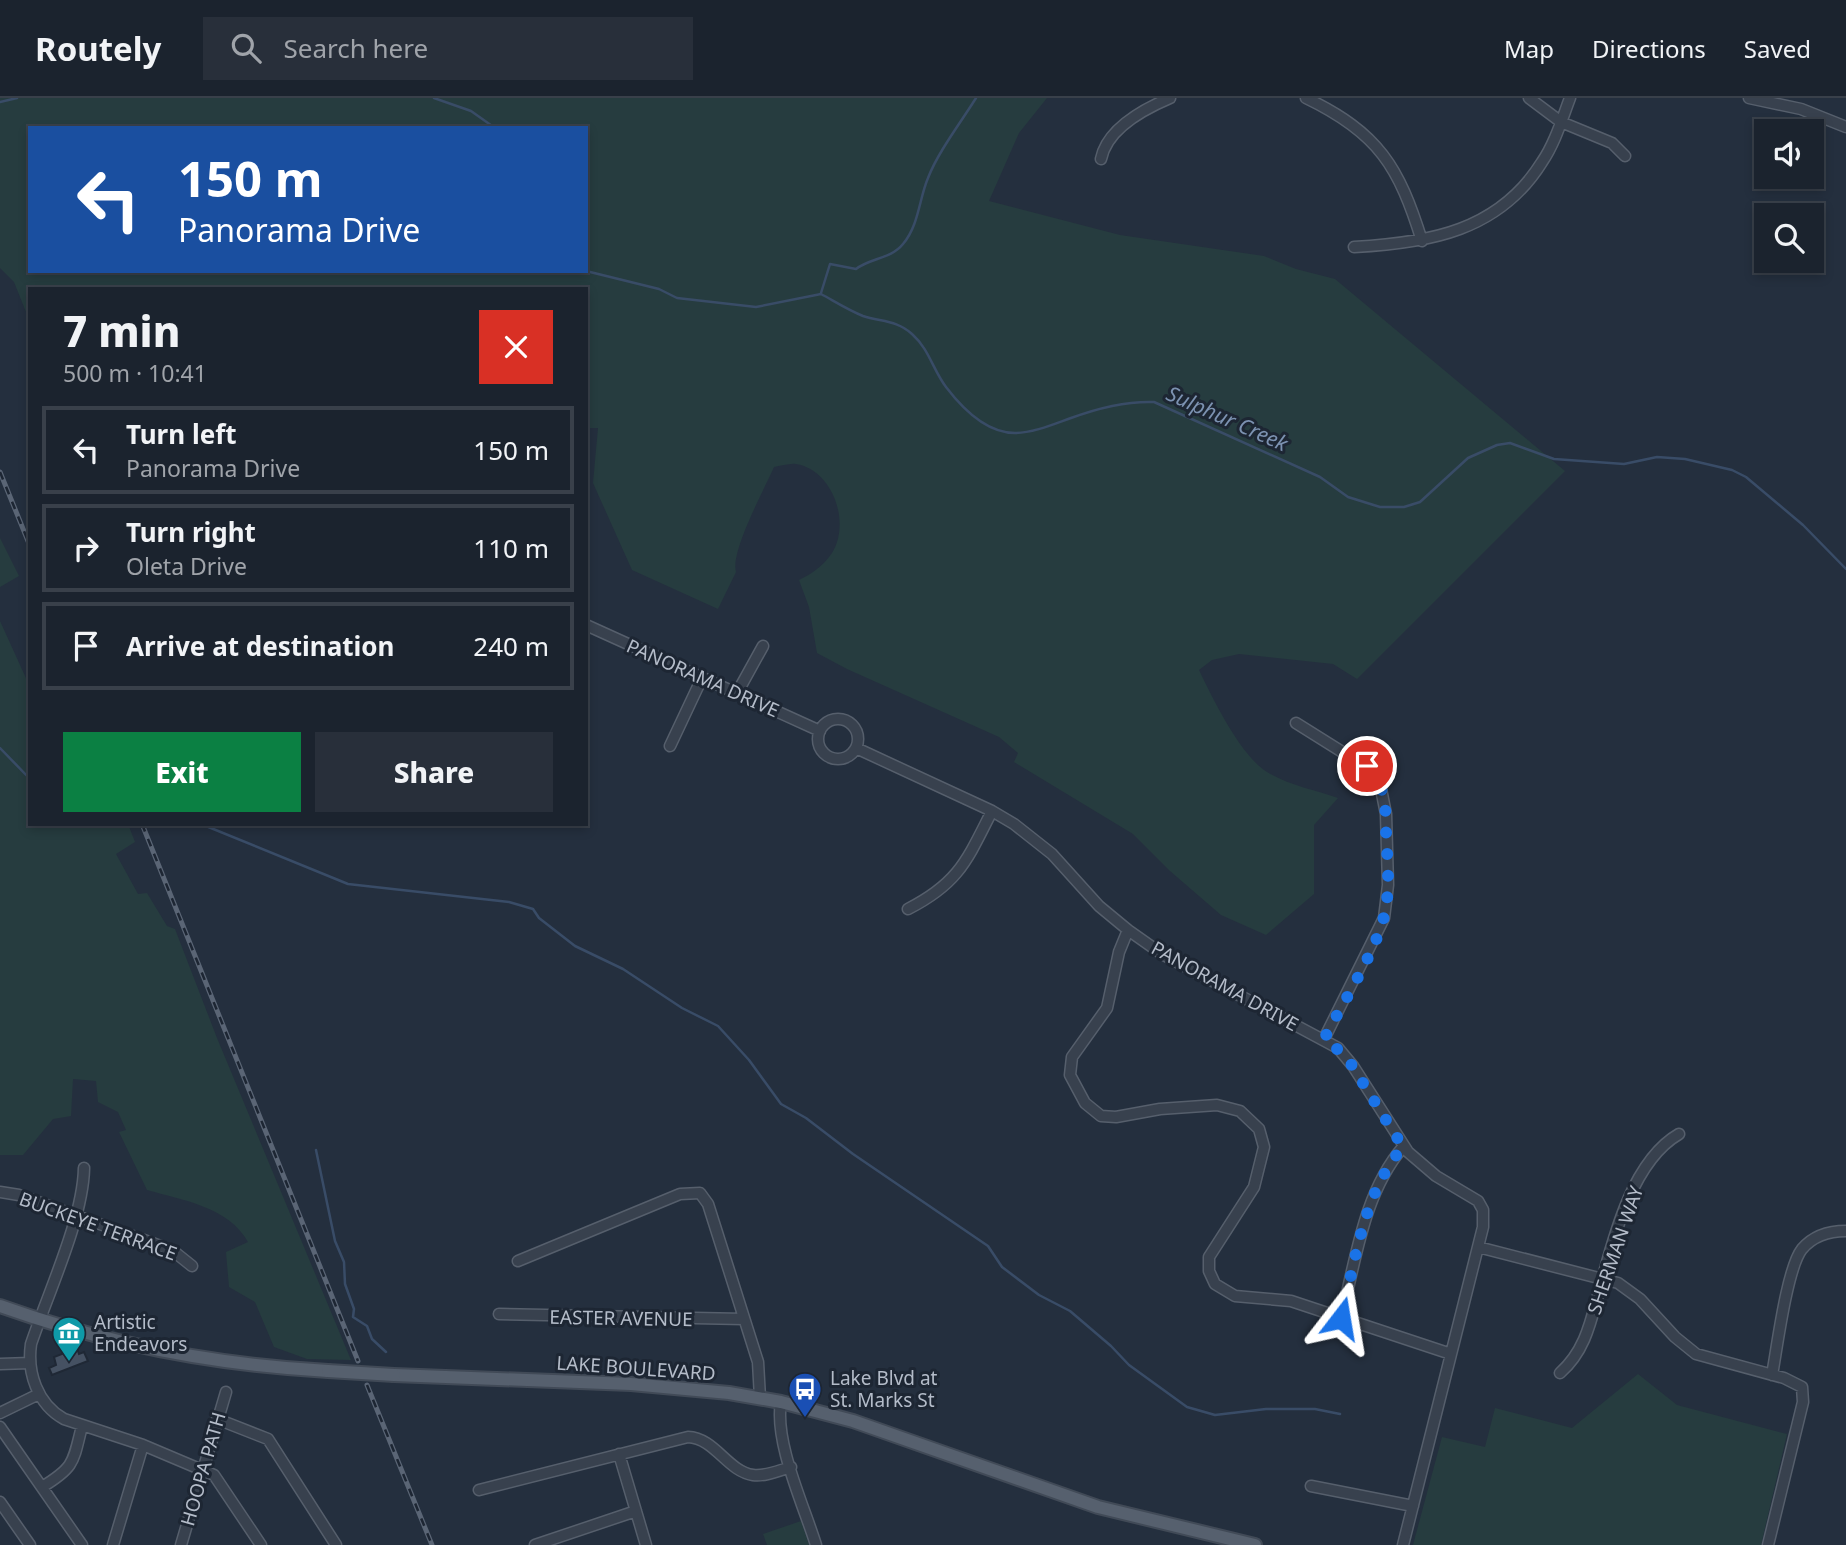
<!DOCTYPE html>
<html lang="en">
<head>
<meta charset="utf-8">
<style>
	body { margin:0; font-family:"Noto Sans",sans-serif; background:#282f3a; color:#f1f3f6; height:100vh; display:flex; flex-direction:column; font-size:26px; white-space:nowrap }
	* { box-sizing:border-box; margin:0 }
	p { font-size:23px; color:#a0a4aa }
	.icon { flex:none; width:38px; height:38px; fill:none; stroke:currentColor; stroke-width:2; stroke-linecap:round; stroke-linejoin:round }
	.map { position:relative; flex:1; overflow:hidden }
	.side { position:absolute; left:28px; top:189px; width:560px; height:539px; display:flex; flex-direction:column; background:#1b232e; border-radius:0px; box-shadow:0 4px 10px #0003,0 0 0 2px #39404a }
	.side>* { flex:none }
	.top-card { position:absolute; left:28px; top:28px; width:560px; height:147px; border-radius:0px; box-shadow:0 4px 10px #0003,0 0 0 2px #39404a; background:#1a4fa0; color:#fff; overflow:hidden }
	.tools { position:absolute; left:1754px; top:21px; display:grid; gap:14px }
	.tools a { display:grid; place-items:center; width:70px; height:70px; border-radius:0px; background:#1b232e; box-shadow:0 4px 10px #0003,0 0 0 2px #39404a; font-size:35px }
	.pin { position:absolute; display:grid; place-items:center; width:60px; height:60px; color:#fff; margin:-30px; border:4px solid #fff; border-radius:50%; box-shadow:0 2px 7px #0007 }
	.me { position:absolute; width:77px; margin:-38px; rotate:14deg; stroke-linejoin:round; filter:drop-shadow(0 0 5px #0008) }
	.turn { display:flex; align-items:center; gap:24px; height:147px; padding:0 35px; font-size:32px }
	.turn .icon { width:91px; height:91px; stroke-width:2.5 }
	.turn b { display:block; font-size:49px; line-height:60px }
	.round { display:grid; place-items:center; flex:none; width:74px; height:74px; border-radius:0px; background:#282f3a }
	.overview { display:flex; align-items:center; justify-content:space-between; height:119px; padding:0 35px }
	h1 { font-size:42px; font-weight:800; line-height:52px }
	.button { display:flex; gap:14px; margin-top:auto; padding:14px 35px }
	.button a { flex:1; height:80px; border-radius:0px; background:#0b8043; color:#fff; font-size:28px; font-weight:800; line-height:80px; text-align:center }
	.button a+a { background:#282f3a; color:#f1f3f6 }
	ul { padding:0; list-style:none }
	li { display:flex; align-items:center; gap:21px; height:88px; margin:0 14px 10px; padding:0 21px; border:4px solid #39404a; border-radius:0px }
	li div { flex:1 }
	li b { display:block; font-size:26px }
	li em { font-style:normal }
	header { display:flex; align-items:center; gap:42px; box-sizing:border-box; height:98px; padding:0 35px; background:#1b232e; border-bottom:2px solid #39404a }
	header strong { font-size:33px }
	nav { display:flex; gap:38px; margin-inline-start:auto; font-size:24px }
	.search { width:490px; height:63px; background:#282f3a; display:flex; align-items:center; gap:18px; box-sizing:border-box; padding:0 24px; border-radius:0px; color:#a0a4aa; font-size:26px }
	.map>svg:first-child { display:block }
</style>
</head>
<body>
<header>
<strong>Routely</strong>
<div class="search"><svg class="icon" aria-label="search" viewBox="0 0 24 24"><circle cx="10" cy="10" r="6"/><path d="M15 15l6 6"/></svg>Search here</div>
<nav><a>Map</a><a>Directions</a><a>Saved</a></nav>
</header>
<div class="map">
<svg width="1846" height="1447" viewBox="0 0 1846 1447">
	<rect width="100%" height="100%" fill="#242f3e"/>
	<path fill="#263c3f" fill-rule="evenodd" d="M0 0H1047L1019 35 989 103 1120 137 1264 158 1296 171 1335 181 1565 373 1357 581 1333 566 1239 556 1212 562 1199 572C1213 601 1240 657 1267 674 1288 687 1315 692 1338 700L1314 727V796L1266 837 1221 817 1170 773 1133 736 1014 664 1018 655 999 639 847 571 817 555 809 509 799 482C812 476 824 467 832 455 851 425 833 372 796 366 790 365 781 368 774 369 765 390 730 454 736 474L718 511 632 472 593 385 598 330H586V191H30V224L14 184 0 170ZM30 30H586V173H30Z
		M0 440 19 478 0 489Z
		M0 523 30 589V726H128L135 744 116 756 138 796 147 795 167 828 175 831 217 940 351 1262 307 1261 274 1249 255 1204 229 1189 226 1154 248 1144C229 1109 182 1102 147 1092L119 1034 126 1032 118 1014 98 1004 96 983 73 981 71 1018 53 1021 23 1057H0Z
		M1638 1276 1677 1307 1787 1336 1761 1447H1413L1442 1339 1485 1349 1495 1310 1572 1330Z
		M801 1423 809 1447H767L763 1436Z"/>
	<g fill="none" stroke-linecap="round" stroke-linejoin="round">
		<path stroke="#394c67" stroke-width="2.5" d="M434 0 471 13 495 30
			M0 4 17 0
			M586 173 659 191 677 200 756 209 821 196C834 203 848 212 863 218 881 224 897 222 912 236 929 251 933 272 946 289 962 310 987 335 1015 335 1033 335 1054 326 1071 320 1098 310 1126 303 1154 304L1320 379 1348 399 1380 409H1404L1420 404 1468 360 1497 347 1510 345 1554 361 1624 366 1657 359 1685 361 1732 372 1746 379 1803 427 1846 471
			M821 195 830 166 856 171C870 160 891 161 903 146 919 127 919 101 928 80 938 54 961 24 976 0
			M0 650 30 681
			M201 726 348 786 509 804 533 811 539 820 575 848 623 871 682 910 718 928 749 962 781 1006 806 1020 853 1056 988 1148 1002 1169 1039 1197 1070 1213 1111 1248 1129 1267 1187 1309 1215 1317 1266 1311H1315L1340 1316
			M316 1052 335 1143 344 1164 345 1186 354 1211 353 1219 367 1228 372 1241 386 1254"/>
	</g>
	<path fill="#455162" stroke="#1f2835" stroke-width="2" d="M77 1250 79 1256 84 1254 88 1263 52 1277 49 1270 56 1267 54 1259Z"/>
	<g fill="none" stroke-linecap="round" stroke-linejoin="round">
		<defs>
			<path id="minor" d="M1306 0C1379 35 1399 69 1422 143
				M1529 0 1561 24 1612 45 1625 58
				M1749 0 1801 11 1846 29
				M1101 61C1107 31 1144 11 1170 0
				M1354 149C1429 145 1499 133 1542 64 1555 45 1562 21 1570 0
				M586 527 820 633
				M737 595 763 548
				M818 641a20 20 0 1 1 40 0a20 20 0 1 1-40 0Z
				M1296 625 1371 672 1381 691 1386 716 1388 787 1384 820 1324 941
				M670 648 702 580
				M856 650 992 713 1014 726 1052 756 1099 808 1128 832 1162 856 1338 950 1353 968 1408 1054 1436 1078 1478 1103 1483 1112V1129L1403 1447
				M908 811C959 785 967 762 992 713
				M1128 832 1119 854 1107 910 1072 959 1070 977 1085 1005 1101 1018 1116 1019 1160 1011 1217 1007 1240 1013 1259 1031 1264 1049 1254 1089 1209 1159V1173L1215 1186 1235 1198 1291 1203 1451 1256
				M84 1070C83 1121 48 1195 31 1246 27 1274 37 1306 64 1321L143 1347 214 1377 261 1447
				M0 1094 19 1097 172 1152 192 1168
				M1478 1149 1618 1185 1640 1201 1675 1239 1696 1256 1784 1280 1802 1289 1803 1304 1768 1447
				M518 1163 680 1096 700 1095 708 1106 758 1264 760 1300
				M499 1216 744 1221
				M1341 1220C1356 1162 1363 1096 1403 1049
				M0 1266 30 1265
				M1560 1275C1586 1252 1591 1222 1600 1190 1613 1141 1632 1063 1679 1036
				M1772 1277C1777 1250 1787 1170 1802 1151 1813 1138 1829 1133 1846 1133
				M781 1304C774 1344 804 1408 816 1447
				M0 1315 39 1296
				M217 1321 268 1341 336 1447
				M0 1329 82 1447
				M619 1356 646 1447
				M1311 1388 1413 1408
				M42 1389C75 1369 73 1364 82 1328
				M479 1392 688 1339C715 1340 727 1373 753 1377 765 1379 780 1372 791 1369
				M0 1404 30 1447
				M113 1447 143 1347
				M181 1447 226 1294
				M535 1447 636 1413"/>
			<path id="major" d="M0 1208C106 1246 216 1267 328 1273
				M394 1277 631 1286 729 1295 781 1304 853 1323 1098 1409 1255 1447"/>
		</defs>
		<use href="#minor" stroke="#565f6c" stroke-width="13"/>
		<use href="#major" stroke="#414a57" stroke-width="16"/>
		<use href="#minor" stroke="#38414e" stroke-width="10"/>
		<use href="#major" stroke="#56606e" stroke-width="12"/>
		<defs>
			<path id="rail" d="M0 374 30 448
				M142 726 358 1263
				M367 1287 432 1447"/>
		</defs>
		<use href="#rail" stroke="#5a6575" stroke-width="5"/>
		<use href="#rail" stroke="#1d2633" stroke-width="2.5" stroke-dasharray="8" stroke-linecap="butt"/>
		<defs>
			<path id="major-bridge" d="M328 1273 394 1277"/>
		</defs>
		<use href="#major-bridge" stroke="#414a57" stroke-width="16" stroke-linecap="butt"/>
		<use href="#major-bridge" stroke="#56606e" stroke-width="12"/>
	</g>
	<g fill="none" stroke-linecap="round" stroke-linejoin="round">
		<path stroke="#1a73e8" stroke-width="12" stroke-dasharray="0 21.6" d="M1341 1220C1356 1162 1363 1095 1403 1049L1346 958 1324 941C1343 904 1380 848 1386 809 1390 784 1387 758 1386 733 1386 709 1385 685 1367 668"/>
	</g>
	<defs>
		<symbol id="museum-pin" viewBox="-11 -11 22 30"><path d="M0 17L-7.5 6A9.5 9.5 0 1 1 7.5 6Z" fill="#0f9aa8" stroke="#1d2633"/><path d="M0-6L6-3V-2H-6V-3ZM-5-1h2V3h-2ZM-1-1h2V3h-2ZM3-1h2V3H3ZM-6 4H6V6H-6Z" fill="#fff"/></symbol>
		<symbol id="bus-pin" viewBox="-11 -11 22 30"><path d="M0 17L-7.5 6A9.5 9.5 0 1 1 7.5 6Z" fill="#1a4fb4" stroke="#1d2633"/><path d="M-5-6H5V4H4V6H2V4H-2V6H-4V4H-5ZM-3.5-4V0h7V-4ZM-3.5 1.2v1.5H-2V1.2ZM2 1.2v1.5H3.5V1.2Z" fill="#fff"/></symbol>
	</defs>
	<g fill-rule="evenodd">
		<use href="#museum-pin" x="50" y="1216" width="38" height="52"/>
		<use href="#bus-pin" x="786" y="1272" width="38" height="52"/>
	</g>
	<g text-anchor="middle" stroke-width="6" stroke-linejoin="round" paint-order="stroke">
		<g font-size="19" fill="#b4bcc9" stroke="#1d2633">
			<text transform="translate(703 580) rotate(24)" y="7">PANORAMA DRIVE</text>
			<text transform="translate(1225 888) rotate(29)" y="7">PANORAMA DRIVE</text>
			<text transform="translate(98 1128) rotate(20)" y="7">BUCKEYE TERRACE</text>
			<text transform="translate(1615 1152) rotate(-71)" y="7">SHERMAN WAY</text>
			<text transform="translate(621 1220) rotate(1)" y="7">EASTER AVENUE</text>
			<text transform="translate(636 1270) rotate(4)" y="7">LAKE BOULEVARD</text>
			<text transform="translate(203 1371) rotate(-74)" y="7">HOOPA PATH</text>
		</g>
		<g font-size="19" fill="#b4bcc9" stroke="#1d2633" text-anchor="start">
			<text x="94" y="1231">Artistic<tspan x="94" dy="22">Endeavors</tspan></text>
			<text x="830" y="1287">Lake Blvd at<tspan x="830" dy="22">St. Marks St</tspan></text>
		</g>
		<g font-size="21" font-style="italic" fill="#7c92b1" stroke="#1d2633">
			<text transform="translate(1227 321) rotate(24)" y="7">Sulphur Creek</text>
		</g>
	</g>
</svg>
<div class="tools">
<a><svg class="icon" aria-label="sound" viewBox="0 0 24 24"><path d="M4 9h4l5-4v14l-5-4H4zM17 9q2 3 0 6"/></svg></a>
<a><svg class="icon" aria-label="search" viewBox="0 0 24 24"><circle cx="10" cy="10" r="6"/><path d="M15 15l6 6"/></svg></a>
</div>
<div class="pin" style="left:1367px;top:668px;background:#d93025"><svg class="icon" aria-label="arrive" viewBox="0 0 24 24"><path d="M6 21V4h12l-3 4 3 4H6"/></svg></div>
<svg class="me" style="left:1341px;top:1220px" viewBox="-20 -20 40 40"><path d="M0-17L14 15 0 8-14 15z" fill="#1a73e8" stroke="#fff" stroke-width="4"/></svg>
<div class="top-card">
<div class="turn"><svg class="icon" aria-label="left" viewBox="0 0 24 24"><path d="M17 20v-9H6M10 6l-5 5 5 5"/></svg><div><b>150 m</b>Panorama Drive</div></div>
</div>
<section class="side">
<div class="overview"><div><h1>7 min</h1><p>500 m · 10:41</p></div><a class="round" style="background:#d93025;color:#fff"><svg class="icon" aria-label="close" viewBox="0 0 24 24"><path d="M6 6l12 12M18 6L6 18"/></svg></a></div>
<ul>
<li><svg class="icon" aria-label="left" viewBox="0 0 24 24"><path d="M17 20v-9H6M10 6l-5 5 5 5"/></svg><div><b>Turn left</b><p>Panorama Drive</p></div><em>150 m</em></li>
<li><svg class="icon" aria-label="right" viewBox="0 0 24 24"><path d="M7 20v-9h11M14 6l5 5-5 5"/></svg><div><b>Turn right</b><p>Oleta Drive</p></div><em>110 m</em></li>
<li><svg class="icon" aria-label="arrive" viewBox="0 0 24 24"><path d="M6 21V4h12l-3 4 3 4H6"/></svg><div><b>Arrive at destination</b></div><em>240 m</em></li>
</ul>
<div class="button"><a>Exit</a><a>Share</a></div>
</section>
</div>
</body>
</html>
